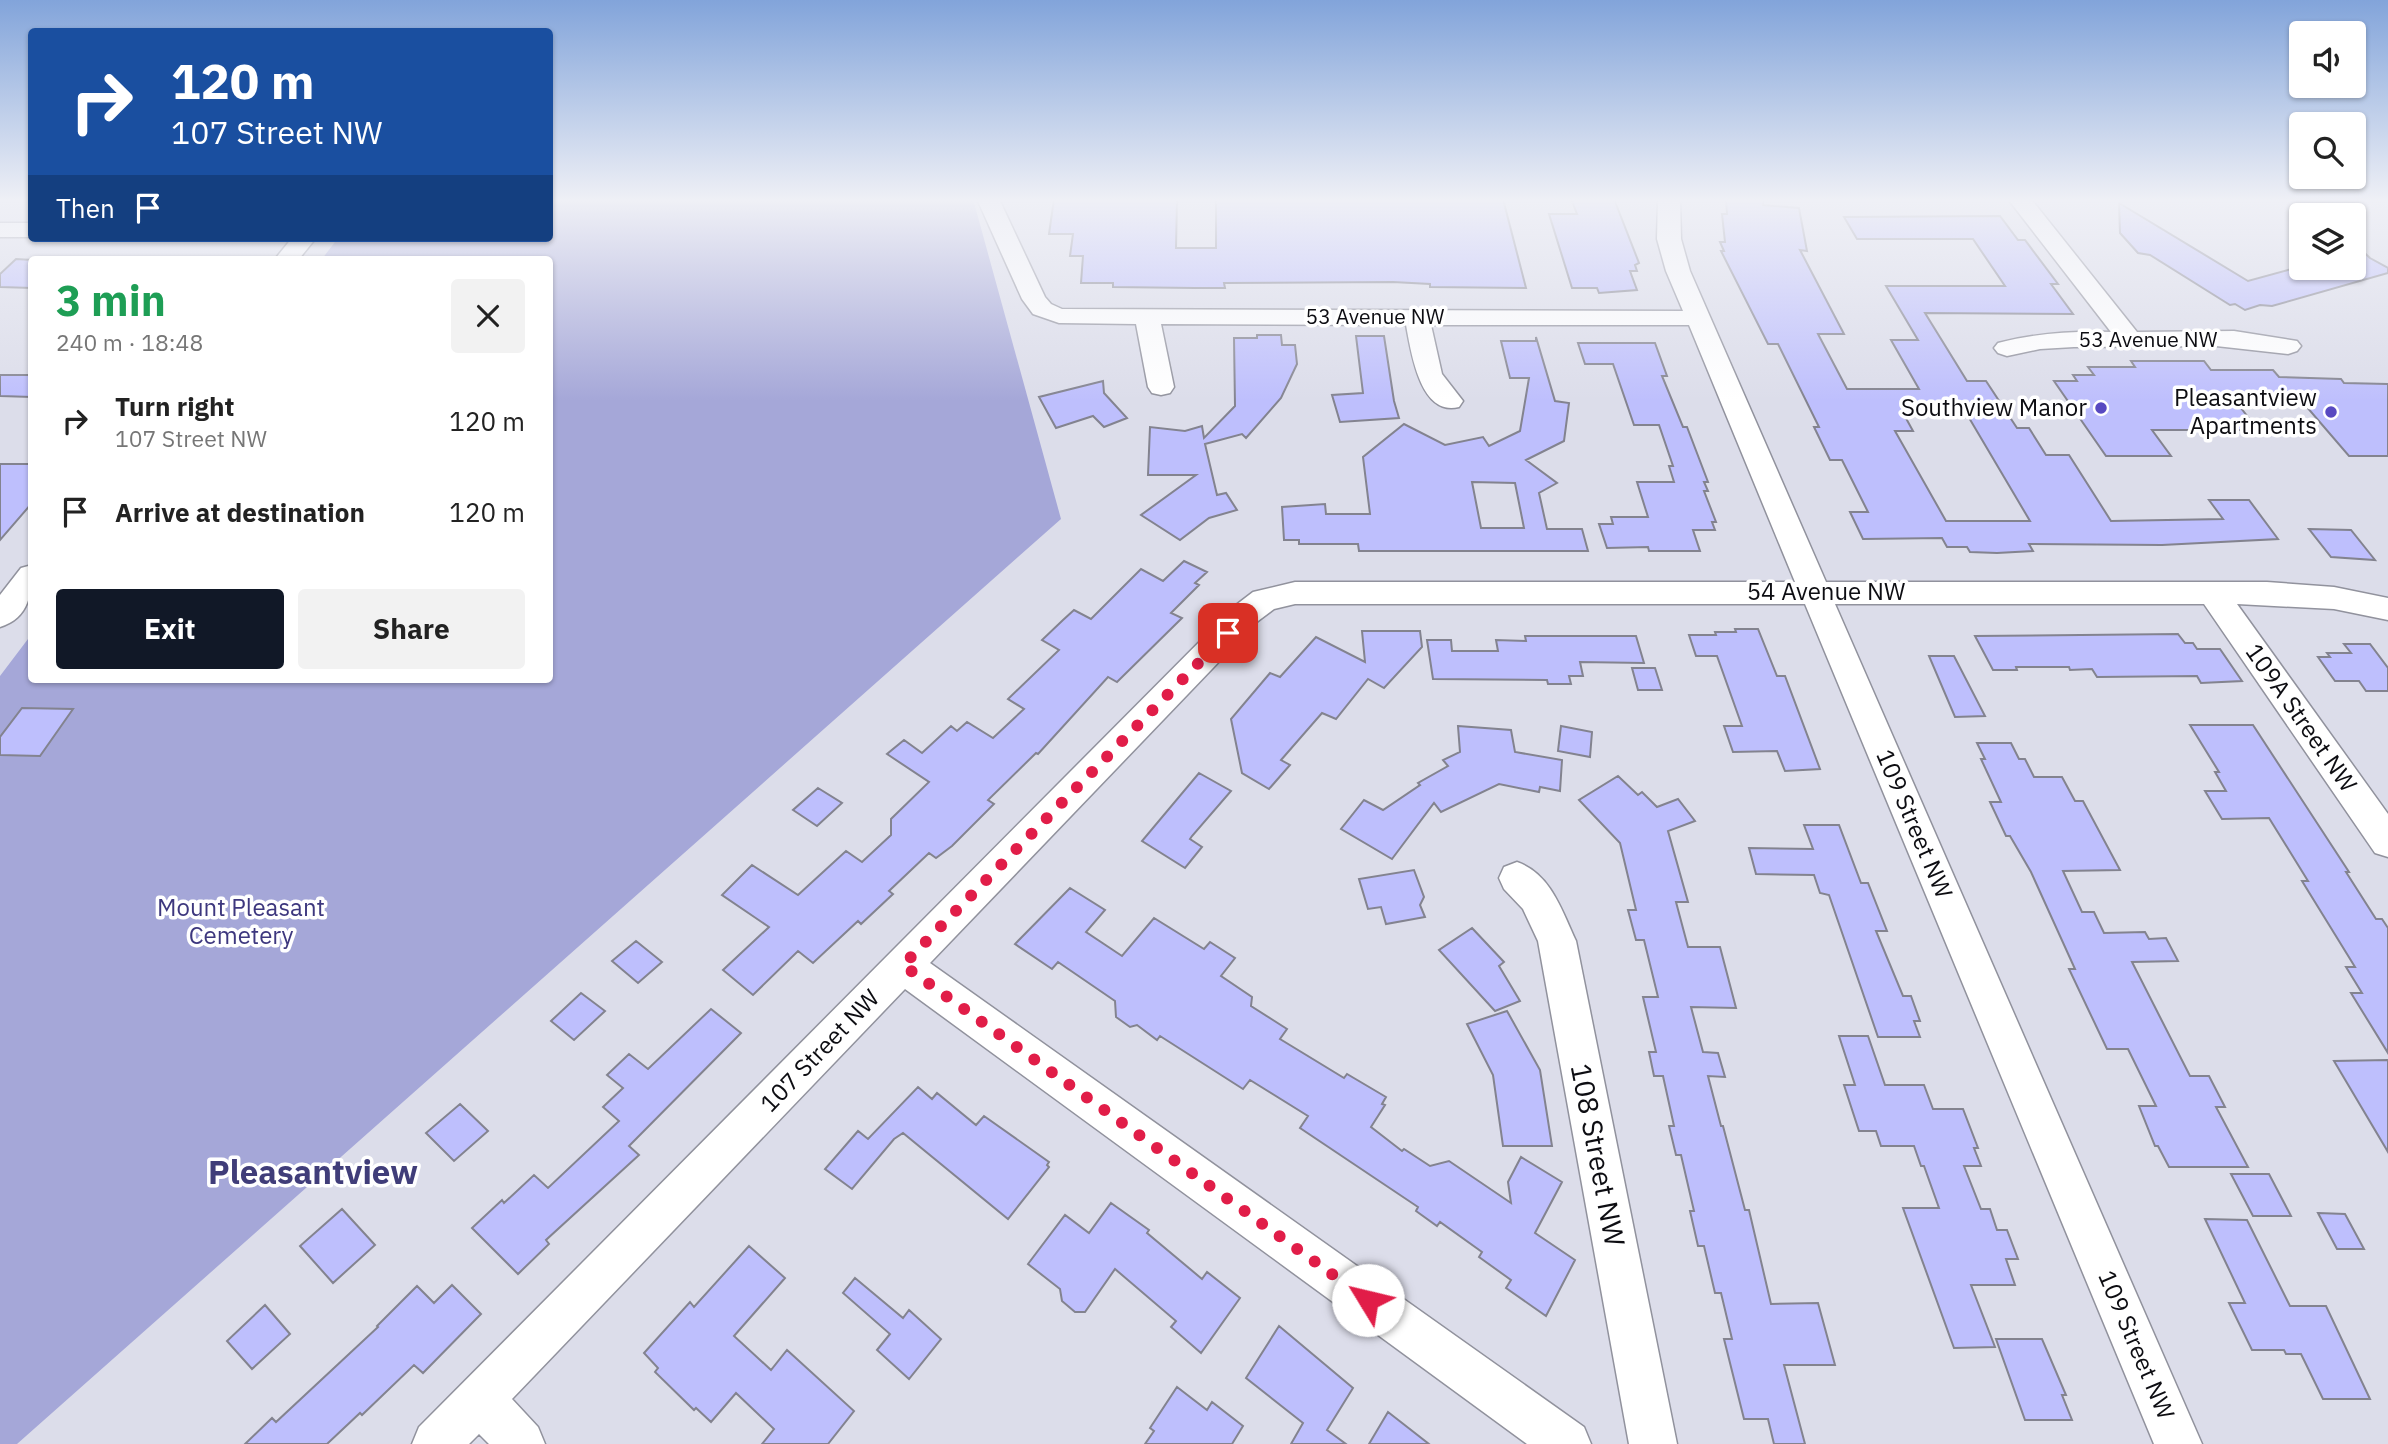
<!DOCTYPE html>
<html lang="en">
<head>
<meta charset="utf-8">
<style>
	body { margin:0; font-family:"IBM Plex Sans",sans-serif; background:#f2f2f2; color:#222; height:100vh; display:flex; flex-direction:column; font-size:26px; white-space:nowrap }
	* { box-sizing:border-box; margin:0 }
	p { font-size:23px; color:#767676 }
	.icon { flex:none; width:38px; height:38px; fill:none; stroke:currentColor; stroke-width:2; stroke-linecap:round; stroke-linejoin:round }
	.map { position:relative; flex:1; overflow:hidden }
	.sheet { position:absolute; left:28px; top:256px; width:525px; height:427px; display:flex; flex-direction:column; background:#fff; border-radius:7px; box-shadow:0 2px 5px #0004 }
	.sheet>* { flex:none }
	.top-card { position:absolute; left:28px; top:28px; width:525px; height:214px; border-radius:7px; box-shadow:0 2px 5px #0004; background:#1a4fa0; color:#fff; overflow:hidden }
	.controls { position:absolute; left:2289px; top:21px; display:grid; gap:14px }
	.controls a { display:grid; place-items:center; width:77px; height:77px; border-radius:7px; background:#fff; box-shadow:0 2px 5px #0004; font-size:35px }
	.pin { position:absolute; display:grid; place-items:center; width:60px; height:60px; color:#fff; margin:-30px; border-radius:14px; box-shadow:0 4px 10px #0006 }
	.me { position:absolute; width:77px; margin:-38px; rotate:306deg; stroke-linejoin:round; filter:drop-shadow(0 0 5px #0008) }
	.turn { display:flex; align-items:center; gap:24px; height:147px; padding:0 28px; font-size:32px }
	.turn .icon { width:91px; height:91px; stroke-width:2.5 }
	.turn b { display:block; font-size:49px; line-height:60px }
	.then { display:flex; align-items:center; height:66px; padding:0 28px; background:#0003; gap:14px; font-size:26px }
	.round { display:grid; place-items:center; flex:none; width:74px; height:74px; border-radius:7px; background:#f2f2f2 }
	.head { display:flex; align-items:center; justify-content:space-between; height:119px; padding:0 28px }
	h1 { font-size:42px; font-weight:700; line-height:52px; color:#1e9e55 }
	.action { display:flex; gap:14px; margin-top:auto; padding:14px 28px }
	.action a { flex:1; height:80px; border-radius:7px; background:#111827; color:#fff; font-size:28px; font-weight:700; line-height:80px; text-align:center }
	.action a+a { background:#f2f2f2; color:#222 }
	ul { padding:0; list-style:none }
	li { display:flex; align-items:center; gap:21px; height:91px; padding:0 28px }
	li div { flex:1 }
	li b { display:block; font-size:26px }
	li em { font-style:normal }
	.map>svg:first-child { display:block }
</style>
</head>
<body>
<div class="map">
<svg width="2388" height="1444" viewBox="0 0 2388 1444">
	<rect width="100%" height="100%" fill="#dcddea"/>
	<path fill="#a5a7d8" d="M550 199H973L1061 519 17 1444H0V676L31 635 32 679H550V259H322L338 238H550Z"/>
	<path fill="#bebffd" stroke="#83838f" stroke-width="2" fill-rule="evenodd" d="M1054 199H1177L1176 248H1216V199H1503L1526 288 1430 287V284L1393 282 1224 283 1225 288H1195L1113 287V283H1081L1083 256H1070L1073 234H1049Z
		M1571 199H1614L1639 263 1635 265 1637 271H1630L1637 290 1599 293 1597 288H1572L1549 214H1577Z
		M1726 199H1763V205L1799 208 1807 251 1800 250 1844 334H1818L1847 389H1919L1891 340H1918L1886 286H2005L1973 239H1857L1844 217 2000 216 2018 240H2025L2058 284H2051L2073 314 1925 313 1967 381H1986L2017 428H2029L2046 455H2069L2111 521 2223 519 2209 500H2249L2278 539 2162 545 2029 544 2033 551 1997 553 1970 552 1967 547H1947L1942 538 1863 539 1850 512H1868L1842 460H1830L1814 427H1819L1778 344H1768L1721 251H1724L1720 242H1725L1722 214H1727ZM1902 411H1965L2030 521H1946L1895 431H1913Z
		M2119 203 2248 281 2295 268H2354V243L2370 258 2388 268V273L2272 306 2260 305 2245 310 2235 304 2230 305 2150 255 2138 253 2120 233Z
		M16 259 32 260V288L0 287V274Z
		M1257 335H1281L1282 345H1295L1297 364 1281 398 1246 438 1242 434 1205 444 1217 495 1226 493 1237 510 1209 518 1180 540 1141 515 1196 475H1148L1150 427 1185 431 1202 426 1204 438 1235 406 1234 338H1257Z
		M1356 336H1384L1394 401 1399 418 1340 422 1332 395 1363 393Z
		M1536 337 1555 401 1569 403 1564 441 1526 460 1557 483 1539 493 1547 529H1582L1588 551H1359L1358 544H1299V540H1284L1282 507 1325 504 1326 514H1370L1363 457 1404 424 1445 445 1483 437 1489 446 1520 431 1529 378H1510L1501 341H1536ZM1472 482 1515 483 1524 528H1481Z
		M1578 343H1655L1667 376H1662L1683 427H1687L1708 482H1704L1708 491H1704L1716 522H1712L1715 530H1693L1700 551H1649L1648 547 1607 548 1599 524H1613L1611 517H1648L1637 482H1674L1669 466H1673L1659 425H1634L1613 364H1585Z
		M2131 361H2204L2211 370H2273L2279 377 2341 379 2344 383 2388 384V456H2349L2300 399H2234L2258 430H2152L2171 456H2106L2054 381H2077L2073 375H2094L2088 367H2135Z
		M0 375H32V397L0 396Z
		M1103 381 1104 393 1127 418 1104 427 1093 416 1056 428 1039 397Z
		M0 464H32V503L0 540Z
		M2309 529 2351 530 2375 560 2331 557Z
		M1184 561 1207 572 1195 583 1199 585 1171 613 1182 618 1117 682 1108 677 1038 754 1036 753 988 800 994 804 952 846 936 858 929 853 889 891 893 894 861 924 858 921 813 963 798 951 753 995 723 970 769 927 722 895 752 865 798 895 846 851 862 862 891 835V819L929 782 887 754 904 740 922 753 951 726 957 731 967 722 993 738 1024 709 1008 699 1059 650 1042 640 1063 620 1074 610 1091 619 1141 569 1163 581Z
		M1735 629H1758L1777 676H1785L1820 769 1785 771 1777 751 1733 752 1724 726H1742L1717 656H1696L1689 635H1716L1715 632H1736Z
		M1362 631H1420L1422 647 1384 688 1368 679 1336 719 1322 713 1281 760 1290 765 1269 789 1242 773 1231 719 1270 673 1280 677 1316 637 1365 662Z
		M2178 634 2185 643H2193L2197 649H2220L2242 681 2201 683 2197 676 2097 677 2092 669 2070 670 2069 667H2016L2017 670H1993L1975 636Z
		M1525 636H1636L1644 663 1580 662 1583 676H1569L1571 684H1548L1547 680 1433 679 1427 640H1451L1452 651H1498L1496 640 1526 641Z
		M2344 644H2370L2388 668V691H2366L2359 681H2335L2318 657H2330L2327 653H2351Z
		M1929 656H1954L1985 716 1955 717Z
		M1632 668H1655L1662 690H1638Z
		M22 708 73 709 40 756 0 755V737Z
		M2190 725H2253L2349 872H2346L2376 919H2382L2388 928V1053L2351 993H2362L2346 967H2355L2302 881H2308L2269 818 2222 819 2205 791H2226L2215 772H2219Z
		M1458 726 1511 730 1515 752 1562 760 1560 791 1540 787 1539 792 1499 784 1441 812 1434 803 1392 859 1341 829 1364 800 1383 810 1420 785 1418 783 1448 766 1443 760 1460 752Z
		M1561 726 1592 732 1590 757 1558 751Z
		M1977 743H2011L2019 759H2025L2034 777H2062L2075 801H2083L2120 870 2063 871 2082 912H2094L2104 933 2145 932 2149 939 2166 938 2178 961 2132 962 2190 1076H2209L2225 1107H2216L2248 1167H2169L2158 1146H2155L2139 1106H2156L2128 1049H2107L2069 969H2075L2031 872 2010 836H2006L1990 802H2001L1981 759H1985Z
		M1199 773 1231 791 1192 836 1190 839 1202 847 1185 868 1142 841Z
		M1618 776 1638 795 1642 792 1657 807 1678 799 1695 821 1668 831 1688 902H1676L1688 947H1720L1736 1008 1691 1007 1703 1052 1718 1053 1725 1077 1708 1076 1721 1126H1723L1745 1210H1749L1771 1304 1818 1303 1835 1365H1784L1805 1444H1774L1768 1419H1744L1724 1339H1732L1721 1293H1715L1704 1246H1698L1690 1211H1694L1681 1155H1676L1669 1126H1674L1663 1076H1654L1649 1052H1656L1643 997H1658L1644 940H1636L1628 910H1636L1620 843 1579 800Z
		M818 788 842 803 817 826 793 810Z
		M1804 825H1839L1861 883H1868L1887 931H1876L1903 996H1911L1920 1021H1914L1920 1037H1878L1829 895 1820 893 1814 875 1756 874 1749 848 1813 849Z
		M1414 870 1424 897 1420 905 1425 917 1386 924 1381 907 1368 909 1359 879Z
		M1070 888 1105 910 1086 932 1122 956 1154 918 1204 949 1210 942 1235 958 1221 976 1252 997 1251 1006 1287 1029 1280 1039 1344 1078 1347 1074 1386 1097 1382 1104 1385 1105 1371 1127 1402 1151 1404 1149 1430 1166 1449 1161 1511 1203 1508 1182 1521 1157 1562 1182 1535 1233 1575 1260 1546 1316 1506 1288 1511 1280 1479 1257 1482 1252 1440 1222 1437 1226 1416 1211 1418 1207 1300 1128 1308 1116 1250 1080 1243 1089 1160 1036 1157 1040 1137 1025 1130 1027 1116 1017 1115 1001 1058 962 1052 969 1015 944Z
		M1472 928 1504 962 1499 966 1520 1001 1495 1011 1439 950Z
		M636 941 662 962 638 983 612 961Z
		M581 993 605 1011 574 1040 551 1021Z
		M711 1009 741 1033 629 1146 639 1155 546 1240 549 1244 518 1274 472 1228 502 1200 504 1203 534 1175 548 1188 619 1121 603 1107 623 1088 607 1075 629 1054 648 1069Z
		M1507 1011 1540 1070 1552 1146H1503L1493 1075 1467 1024Z
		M1839 1036H1868L1885 1085H1924L1933 1109H1963L1978 1148H1974L1981 1166H1964L1981 1209H1990L1997 1230H2007L2018 1259H2006L2015 1285H1971L1995 1347 1954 1348 1903 1208H1939L1924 1166H1921L1914 1146H1881L1876 1131H1859L1844 1085H1855Z
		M2388 1060V1152L2334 1061Z
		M918 1087 932 1099 937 1093 976 1125 984 1116 1049 1162 1047 1165 1049 1167 1008 1219 903 1133 894 1139 852 1189 825 1169 858 1131 868 1139Z
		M460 1104 488 1131 454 1161 426 1133Z
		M2231 1174H2269L2291 1216H2253Z
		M1111 1203 1149 1230 1147 1233 1202 1279 1207 1272 1240 1298 1201 1353 1171 1327 1176 1321 1115 1269 1085 1312H1075L1062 1301 1060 1289 1028 1264 1065 1215 1089 1233Z
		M342 1209 375 1245 333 1283 300 1246Z
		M2318 1213 2345 1214 2364 1249H2337Z
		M2205 1219 2247 1220 2290 1306H2326L2370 1399H2323L2301 1354H2286L2284 1350H2252L2229 1303H2245Z
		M749 1246 785 1278 734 1336 771 1370 787 1350 854 1411 828 1444H762L774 1429 736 1393 711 1422 696 1408 694 1410 655 1372 658 1368 644 1353 690 1302 694 1307Z
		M855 1278 903 1318 909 1310 941 1339 909 1379 877 1350 890 1334 843 1293Z
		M452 1285 481 1314 423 1373 414 1365 362 1415 360 1413 327 1444H245L272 1418 276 1422 378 1327 377 1326 417 1286 434 1303Z
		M265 1305 290 1334 252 1369 227 1341Z
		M1279 1326 1353 1388 1327 1430 1346 1444H1291L1303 1423 1246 1378Z
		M1996 1339H2042L2066 1395H2062L2072 1420H2025Z
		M1177 1387 1207 1410 1212 1402 1243 1426 1232 1444H1145L1154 1431 1150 1428Z
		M1388 1412 1429 1444H1369Z"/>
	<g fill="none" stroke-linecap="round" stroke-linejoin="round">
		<defs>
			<path id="minor" d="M977 199H999L1045 297 1051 304 1062 309 1683 311 1666 271 1657 239 1658 199H1680L1681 239 1690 271 1826 582H2267L2334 587 2388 598V620L2334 609 2237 604 2388 814V857L2375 853 2204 604H1835L2202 1444H2154L1805 604H1295L1274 609 1258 621 930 963 1584 1427 1591 1444H1527L905 989 512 1399 538 1427 545 1444H489L479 1434 469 1444H412L419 1427 1236 605 1253 592 1295 582H1795L1689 325H1431L1442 374 1463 401 1459 407C1420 417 1411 351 1406 325L1161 324 1174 387 1170 393 1161 395 1152 393 1148 387 1136 324 1059 323 1033 314 1022 299Z
				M2008 199H2031L2137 332 2234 331 2297 341 2301 346 2297 351 2288 354 2216 346 2074 347 2040 349 2007 356 1998 353 1994 348 1998 343C2036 333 2072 331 2111 332Z
				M0 223H32V237H0Z
				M292 238H316L299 259H275Z
				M32 565C32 592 30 618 0 627V595L21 568Z
				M1517 862C1551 874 1562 911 1576 941L1677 1444H1629L1538 941 1523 909 1504 889 1499 878 1504 867Z"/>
		</defs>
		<use href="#minor" stroke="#91929d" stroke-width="3"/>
		<use href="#minor" fill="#fff" fill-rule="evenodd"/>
	</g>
	<linearGradient id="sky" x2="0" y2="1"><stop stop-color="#82a4da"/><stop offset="0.5" stop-color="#eff0f6"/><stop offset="1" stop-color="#eff0f6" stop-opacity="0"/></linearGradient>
	<rect width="2388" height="401" fill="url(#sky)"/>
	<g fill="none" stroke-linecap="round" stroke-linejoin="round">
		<path stroke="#e11d48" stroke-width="12" stroke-dasharray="0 21.6" d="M1228 633 903 965 1368 1300"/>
	</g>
	<g fill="#5849c1" stroke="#fff" stroke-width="2.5">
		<circle cx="2101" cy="408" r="7"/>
		<circle cx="2331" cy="412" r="7"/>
	</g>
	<g text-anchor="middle" stroke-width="7" stroke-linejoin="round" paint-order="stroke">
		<g font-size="21" fill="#0d0d12" stroke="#fff">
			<text x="1375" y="324">53 Avenue NW</text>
			<text x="2148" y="347">53 Avenue NW</text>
		</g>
		<g font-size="24" fill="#0d0d12" stroke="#fff" text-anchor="end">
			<text x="2317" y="406">Pleasantview<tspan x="2317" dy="28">Apartments</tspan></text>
			<text x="2087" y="416">Southview Manor</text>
		</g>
		<g font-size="24" fill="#0d0d12" stroke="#fff">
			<text x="1826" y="600">54 Avenue NW</text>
			<text transform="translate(2301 718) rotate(55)" y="8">109A Street NW</text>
			<text transform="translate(1914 824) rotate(67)" y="8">109 Street NW</text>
			<text transform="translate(820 1051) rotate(-46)" y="8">107 Street NW</text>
			<text transform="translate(2136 1345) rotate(67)" y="8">109 Street NW</text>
		</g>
		<g font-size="24" fill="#3d377e" stroke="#fff">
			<text x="241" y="916">Mount Pleasant<tspan x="241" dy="28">Cemetery</tspan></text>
		</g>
		<g font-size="28" fill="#0d0d12" stroke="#fff">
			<text transform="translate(1598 1155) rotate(79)" y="10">108 Street NW</text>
		</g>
		<g font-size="33" font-weight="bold" fill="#403d79" stroke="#fff">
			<text x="313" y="1184">Pleasantview</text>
		</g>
	</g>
</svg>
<div class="controls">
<a><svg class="icon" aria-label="sound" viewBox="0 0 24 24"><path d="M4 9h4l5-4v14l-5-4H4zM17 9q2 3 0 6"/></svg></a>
<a><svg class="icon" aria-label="search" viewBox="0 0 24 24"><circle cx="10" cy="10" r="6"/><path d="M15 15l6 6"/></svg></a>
<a><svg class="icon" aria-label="layers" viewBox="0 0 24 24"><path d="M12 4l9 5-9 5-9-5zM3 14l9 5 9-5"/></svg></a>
</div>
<div class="pin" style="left:1228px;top:633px;background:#d93025"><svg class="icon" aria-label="arrive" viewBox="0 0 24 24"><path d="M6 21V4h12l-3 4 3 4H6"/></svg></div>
<svg class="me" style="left:1368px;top:1300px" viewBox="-20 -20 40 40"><circle r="19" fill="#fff"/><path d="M0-13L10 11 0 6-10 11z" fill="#e11d48"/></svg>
<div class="top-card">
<div class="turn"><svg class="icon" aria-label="right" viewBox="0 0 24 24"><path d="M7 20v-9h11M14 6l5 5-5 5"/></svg><div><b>120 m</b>107 Street NW</div></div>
<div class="then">Then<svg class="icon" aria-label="arrive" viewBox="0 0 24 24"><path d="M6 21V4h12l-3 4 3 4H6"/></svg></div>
</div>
<section class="sheet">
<div class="head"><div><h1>3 min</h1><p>240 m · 18:48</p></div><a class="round"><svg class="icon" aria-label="close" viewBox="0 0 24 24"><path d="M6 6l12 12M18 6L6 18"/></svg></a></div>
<ul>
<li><svg class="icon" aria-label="right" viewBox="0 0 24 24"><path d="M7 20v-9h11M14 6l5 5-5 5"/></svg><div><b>Turn right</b><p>107 Street NW</p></div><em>120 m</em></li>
<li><svg class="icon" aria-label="arrive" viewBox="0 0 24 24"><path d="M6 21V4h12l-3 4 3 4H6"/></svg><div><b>Arrive at destination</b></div><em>120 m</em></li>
</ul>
<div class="action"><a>Exit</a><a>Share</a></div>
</section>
</div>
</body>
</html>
